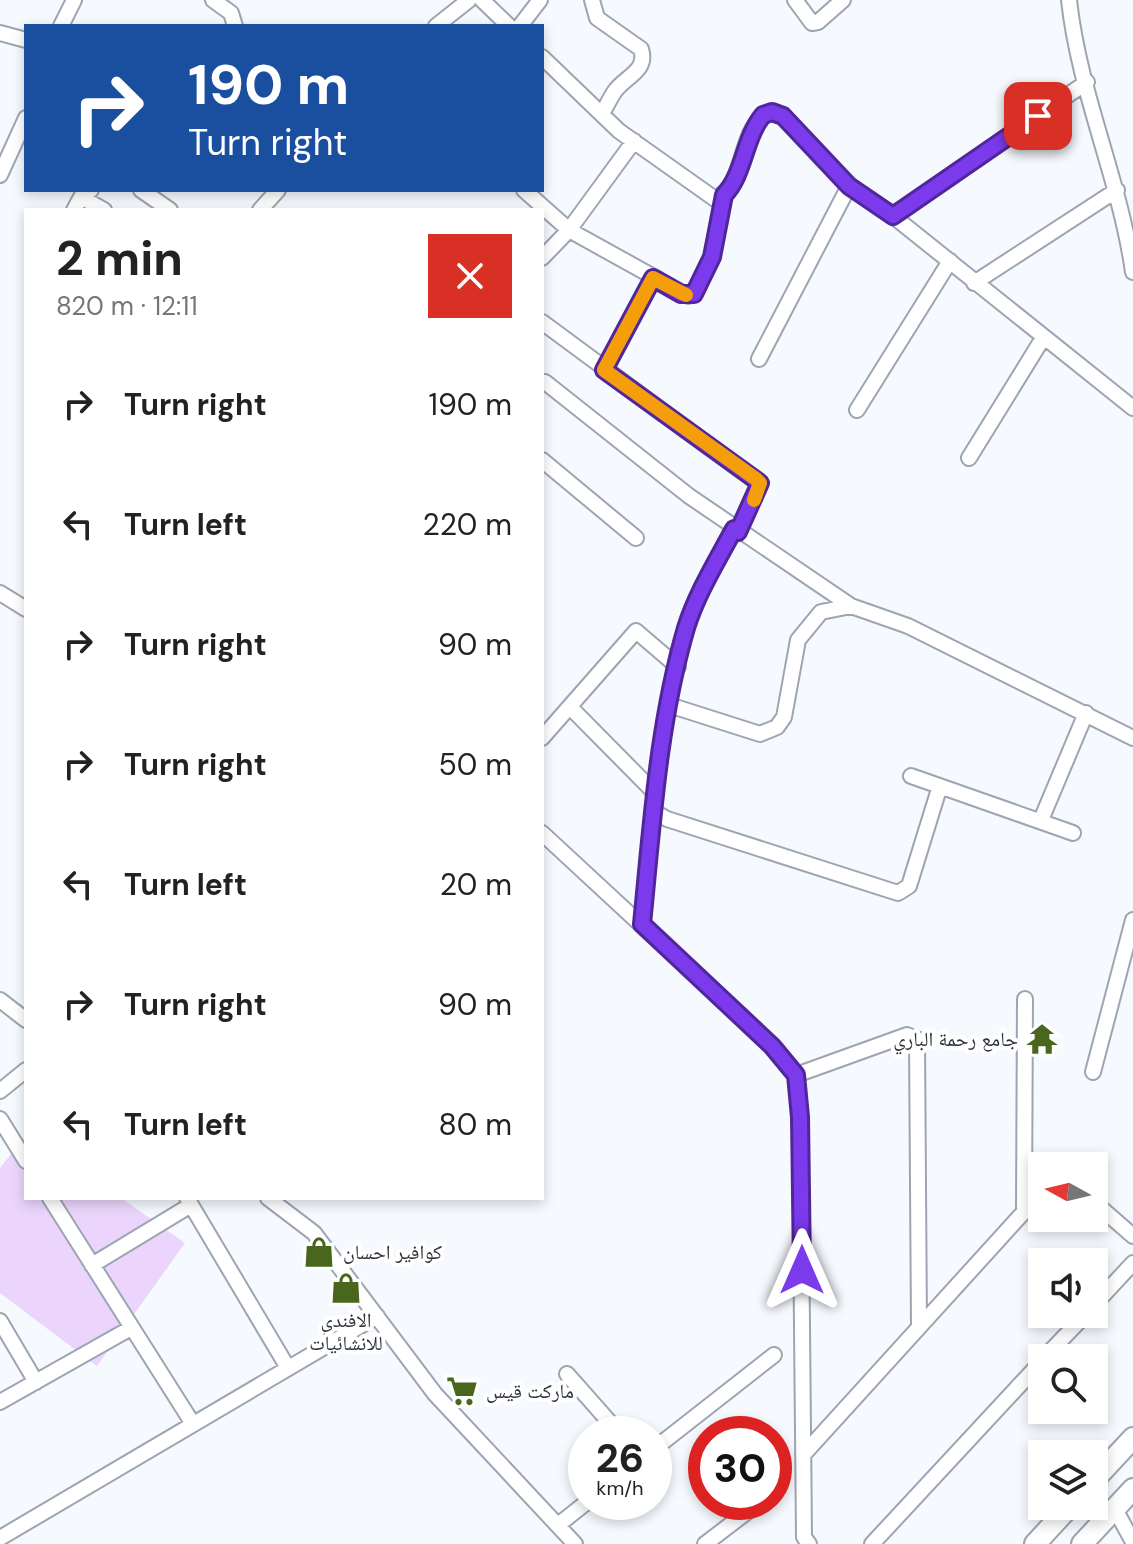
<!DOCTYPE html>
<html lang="en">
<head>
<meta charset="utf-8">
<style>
	body { margin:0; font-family:"DM Sans","Noto Naskh Arabic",sans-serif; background:#f6f6f6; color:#222; height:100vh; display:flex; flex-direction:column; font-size:30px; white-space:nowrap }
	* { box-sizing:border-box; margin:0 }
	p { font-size:26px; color:#767676 }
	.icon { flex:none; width:44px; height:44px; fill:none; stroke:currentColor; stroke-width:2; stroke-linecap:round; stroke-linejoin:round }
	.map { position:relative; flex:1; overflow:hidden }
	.drawer { position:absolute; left:24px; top:208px; width:520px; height:992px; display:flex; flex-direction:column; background:#fff; border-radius:0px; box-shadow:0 4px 12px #0003 }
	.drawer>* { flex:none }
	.hud { position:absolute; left:24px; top:24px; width:520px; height:168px; border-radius:0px; box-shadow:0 4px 12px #0003; background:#1a4fa0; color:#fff; overflow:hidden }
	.needle { width:52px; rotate:278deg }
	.fabs { position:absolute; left:1028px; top:1152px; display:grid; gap:16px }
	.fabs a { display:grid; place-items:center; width:80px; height:80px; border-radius:0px; background:#fff; box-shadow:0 4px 12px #0003; font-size:40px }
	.speed { position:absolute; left:568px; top:1416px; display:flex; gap:16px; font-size:40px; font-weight:700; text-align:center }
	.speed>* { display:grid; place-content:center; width:104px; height:104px; border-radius:50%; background:#fff; box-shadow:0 4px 12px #0003; line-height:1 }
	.speed small { font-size:20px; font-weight:400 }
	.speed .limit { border:12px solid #d22; background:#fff; color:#111 }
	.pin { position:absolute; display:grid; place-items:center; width:68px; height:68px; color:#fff; margin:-34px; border-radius:16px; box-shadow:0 4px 12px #0006 }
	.me { position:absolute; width:88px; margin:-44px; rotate:0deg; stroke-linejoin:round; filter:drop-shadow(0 0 6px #0008) }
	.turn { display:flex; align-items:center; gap:28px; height:168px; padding:0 32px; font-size:36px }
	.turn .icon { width:104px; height:104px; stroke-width:2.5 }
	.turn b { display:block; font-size:56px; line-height:68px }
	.round { display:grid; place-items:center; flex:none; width:84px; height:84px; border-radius:0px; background:#f6f6f6 }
	.overview { display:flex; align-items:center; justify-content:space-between; height:136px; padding:0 32px }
	h1 { font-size:48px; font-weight:700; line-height:60px }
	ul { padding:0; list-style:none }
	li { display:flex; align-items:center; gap:24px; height:120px; padding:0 32px }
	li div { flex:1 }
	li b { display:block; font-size:30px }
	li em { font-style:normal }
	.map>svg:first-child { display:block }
</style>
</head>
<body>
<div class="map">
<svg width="1133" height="1544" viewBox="0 0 1133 1544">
	<rect width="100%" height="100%" fill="#f6faff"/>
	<path fill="#ebd5fc" d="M26 1135V1198H121L185 1243 97 1366 0 1293V1168Z"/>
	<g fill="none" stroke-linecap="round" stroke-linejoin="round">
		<defs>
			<path id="street" d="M213 0 231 13 235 26
				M482 0 509 26
				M592 0 597 18 641 49C648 71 626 76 615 91 610 98 606 107 602 114
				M795 0 812 23 818 22 843 0
				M1069 0C1079 93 1120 180 1133 272
				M61 26 74 0
				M436 26 469 0
				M520 26 540 0
				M0 33 26 40
				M542 57 619 131 715 199C749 184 736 124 772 112L783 116 849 186 893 216 1133 408
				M0 175 26 118
				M141 190 170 210
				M524 190 569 230 688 296 694 294 712 257 724 195
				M81 197 104 210
				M74 210 81 197 91 190
				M260 210 278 190
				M893 216 1087 82
				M542 258 569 230 634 141
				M974 283 1117 190
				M542 322 760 483 738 532
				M759 359 849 186
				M604 370 653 278
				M545 382 689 496 851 606 908 626 1133 738
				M857 410 950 261
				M969 458 1043 338
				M542 460 636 538
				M0 593 26 609
				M669 705 760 734 777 727 784 717 798 640 821 612 851 606
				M571 708 653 791
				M542 738 636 631 678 667
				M911 776 1073 833
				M653 811 667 819 898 893 909 886 939 789
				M1041 820 1086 713
				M542 833 772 1046 796 1075 800 1117 804 1537 809 1544
				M642 924C652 825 658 725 686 628 697 593 717 561 734 529
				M0 1000 26 1020
				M1093 1072 1133 920
				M796 1075 907 1035 917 1039 919 1327
				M0 1091 26 1070
				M0 1119 26 1161
				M50 1198 193 1424
				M187 1198 288 1368
				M268 1198 314 1233 435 1394 575 1544
				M1094 1202 1133 1236
				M1024 1211 1025 999
				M92 1265 191 1205
				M1094 1305 1133 1263
				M0 1321 36 1382
				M1044 1358 1086 1314
				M567 1374 620 1434
				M0 1402 131 1328
				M654 1449 774 1355
				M803 1455 1042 1192
				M774 1491 776 1490
				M1115 1509 1133 1542
				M558 1525 587 1502
				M0 1538 377 1316
				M705 1544 760 1502
				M872 1544 1042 1361"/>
			<path id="secondary" d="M1094 1480 1133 1438
				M1035 1544 1070 1506
				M1082 1544 1133 1489"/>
		</defs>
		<use href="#street" stroke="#9da5b2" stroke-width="18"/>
		<use href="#secondary" stroke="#9da5b2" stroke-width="24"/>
		<use href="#street" stroke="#fff" stroke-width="14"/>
		<use href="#secondary" stroke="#fff" stroke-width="20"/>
	</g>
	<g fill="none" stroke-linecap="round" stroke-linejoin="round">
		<defs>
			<path id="route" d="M802 1270 800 1117 796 1075 772 1046 642 924C652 825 658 724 686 628 697 593 717 561 734 529L738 532 760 483 604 370 653 278 681 294H694L712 257 724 195C744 175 744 138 763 115L772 112 783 116 849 186 893 216 1038 116"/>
		</defs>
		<use href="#route" stroke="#51269a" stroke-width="20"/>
		<use href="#route" stroke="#7c3aed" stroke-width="14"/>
		<path stroke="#f59e0b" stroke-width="14" d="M686 295 653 278 604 370 756 479 760 483 754 500"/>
	</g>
	<defs>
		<symbol id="temple-bare" viewBox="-9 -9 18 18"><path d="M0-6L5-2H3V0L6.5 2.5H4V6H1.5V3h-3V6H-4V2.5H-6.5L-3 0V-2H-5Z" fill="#49671c" stroke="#fff" stroke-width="2.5" paint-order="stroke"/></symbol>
		<symbol id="shop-bare" viewBox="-9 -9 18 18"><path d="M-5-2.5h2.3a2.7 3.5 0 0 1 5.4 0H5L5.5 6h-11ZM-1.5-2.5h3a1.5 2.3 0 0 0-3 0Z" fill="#49671c" stroke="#fff" stroke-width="2.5" paint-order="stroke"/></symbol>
		<symbol id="supermarket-bare" viewBox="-9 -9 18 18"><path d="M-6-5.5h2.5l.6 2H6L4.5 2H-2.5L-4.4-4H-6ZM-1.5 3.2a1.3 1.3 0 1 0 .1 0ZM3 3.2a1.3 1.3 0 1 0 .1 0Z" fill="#49671c" stroke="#fff" stroke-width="2.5" paint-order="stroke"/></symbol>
	</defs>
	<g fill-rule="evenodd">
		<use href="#temple-bare" x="1020" y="1017" width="44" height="44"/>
		<use href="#shop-bare" x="297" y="1230" width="44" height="44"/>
		<use href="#shop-bare" x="324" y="1266" width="44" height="44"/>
		<use href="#supermarket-bare" x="440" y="1369" width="44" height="44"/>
	</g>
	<g text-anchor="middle" stroke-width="8" stroke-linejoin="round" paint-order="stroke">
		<g font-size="20" fill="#2e3136" stroke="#fff" text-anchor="start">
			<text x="1018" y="1046" text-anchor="end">جامع رحمة الباري</text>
			<text x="343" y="1259">كوافير احسان</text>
			<text x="346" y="1327" text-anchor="middle">الافندي<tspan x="346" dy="23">للانشائيات</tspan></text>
			<text x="486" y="1398">ماركت قيس</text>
		</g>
	</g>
</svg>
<div class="fabs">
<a><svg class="needle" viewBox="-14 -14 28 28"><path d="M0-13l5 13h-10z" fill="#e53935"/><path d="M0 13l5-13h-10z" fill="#767676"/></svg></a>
<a><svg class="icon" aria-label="sound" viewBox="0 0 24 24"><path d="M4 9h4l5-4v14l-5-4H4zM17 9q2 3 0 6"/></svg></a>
<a><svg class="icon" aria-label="search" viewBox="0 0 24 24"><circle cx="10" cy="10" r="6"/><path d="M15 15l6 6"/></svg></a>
<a><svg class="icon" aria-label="layers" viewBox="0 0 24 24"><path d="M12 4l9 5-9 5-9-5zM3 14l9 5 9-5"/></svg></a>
</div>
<div class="speed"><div>26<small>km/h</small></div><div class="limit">30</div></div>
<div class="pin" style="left:1038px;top:116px;background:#d93025"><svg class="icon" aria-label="arrive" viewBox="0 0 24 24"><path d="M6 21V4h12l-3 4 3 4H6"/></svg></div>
<svg class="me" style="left:802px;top:1270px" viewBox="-20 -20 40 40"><path d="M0-17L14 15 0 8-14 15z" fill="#7c3aed" stroke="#fff" stroke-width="4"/></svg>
<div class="hud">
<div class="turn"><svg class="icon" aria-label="right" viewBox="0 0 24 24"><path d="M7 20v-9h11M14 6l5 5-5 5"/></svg><div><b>190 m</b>Turn right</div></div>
</div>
<section class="drawer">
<div class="overview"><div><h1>2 min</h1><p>820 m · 12:11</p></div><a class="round" style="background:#d93025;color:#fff"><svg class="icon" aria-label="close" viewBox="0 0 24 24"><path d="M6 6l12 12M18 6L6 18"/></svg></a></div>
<ul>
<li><svg class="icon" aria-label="right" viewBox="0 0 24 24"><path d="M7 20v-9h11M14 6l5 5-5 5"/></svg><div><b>Turn right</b></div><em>190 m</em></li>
<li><svg class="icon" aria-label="left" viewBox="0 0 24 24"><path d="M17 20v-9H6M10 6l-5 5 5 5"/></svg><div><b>Turn left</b></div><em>220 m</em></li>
<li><svg class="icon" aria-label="right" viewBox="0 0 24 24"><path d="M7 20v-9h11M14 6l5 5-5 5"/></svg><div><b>Turn right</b></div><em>90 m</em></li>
<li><svg class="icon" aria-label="right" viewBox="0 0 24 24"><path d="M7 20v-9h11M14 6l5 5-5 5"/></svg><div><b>Turn right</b></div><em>50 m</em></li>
<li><svg class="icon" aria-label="left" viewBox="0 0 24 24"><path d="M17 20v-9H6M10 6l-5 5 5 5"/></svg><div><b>Turn left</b></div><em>20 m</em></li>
<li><svg class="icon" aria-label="right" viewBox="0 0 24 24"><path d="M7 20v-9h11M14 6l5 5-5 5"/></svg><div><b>Turn right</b></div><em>90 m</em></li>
<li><svg class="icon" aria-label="left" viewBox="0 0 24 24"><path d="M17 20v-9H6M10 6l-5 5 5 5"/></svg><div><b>Turn left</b></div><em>80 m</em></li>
</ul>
</section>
</div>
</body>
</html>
